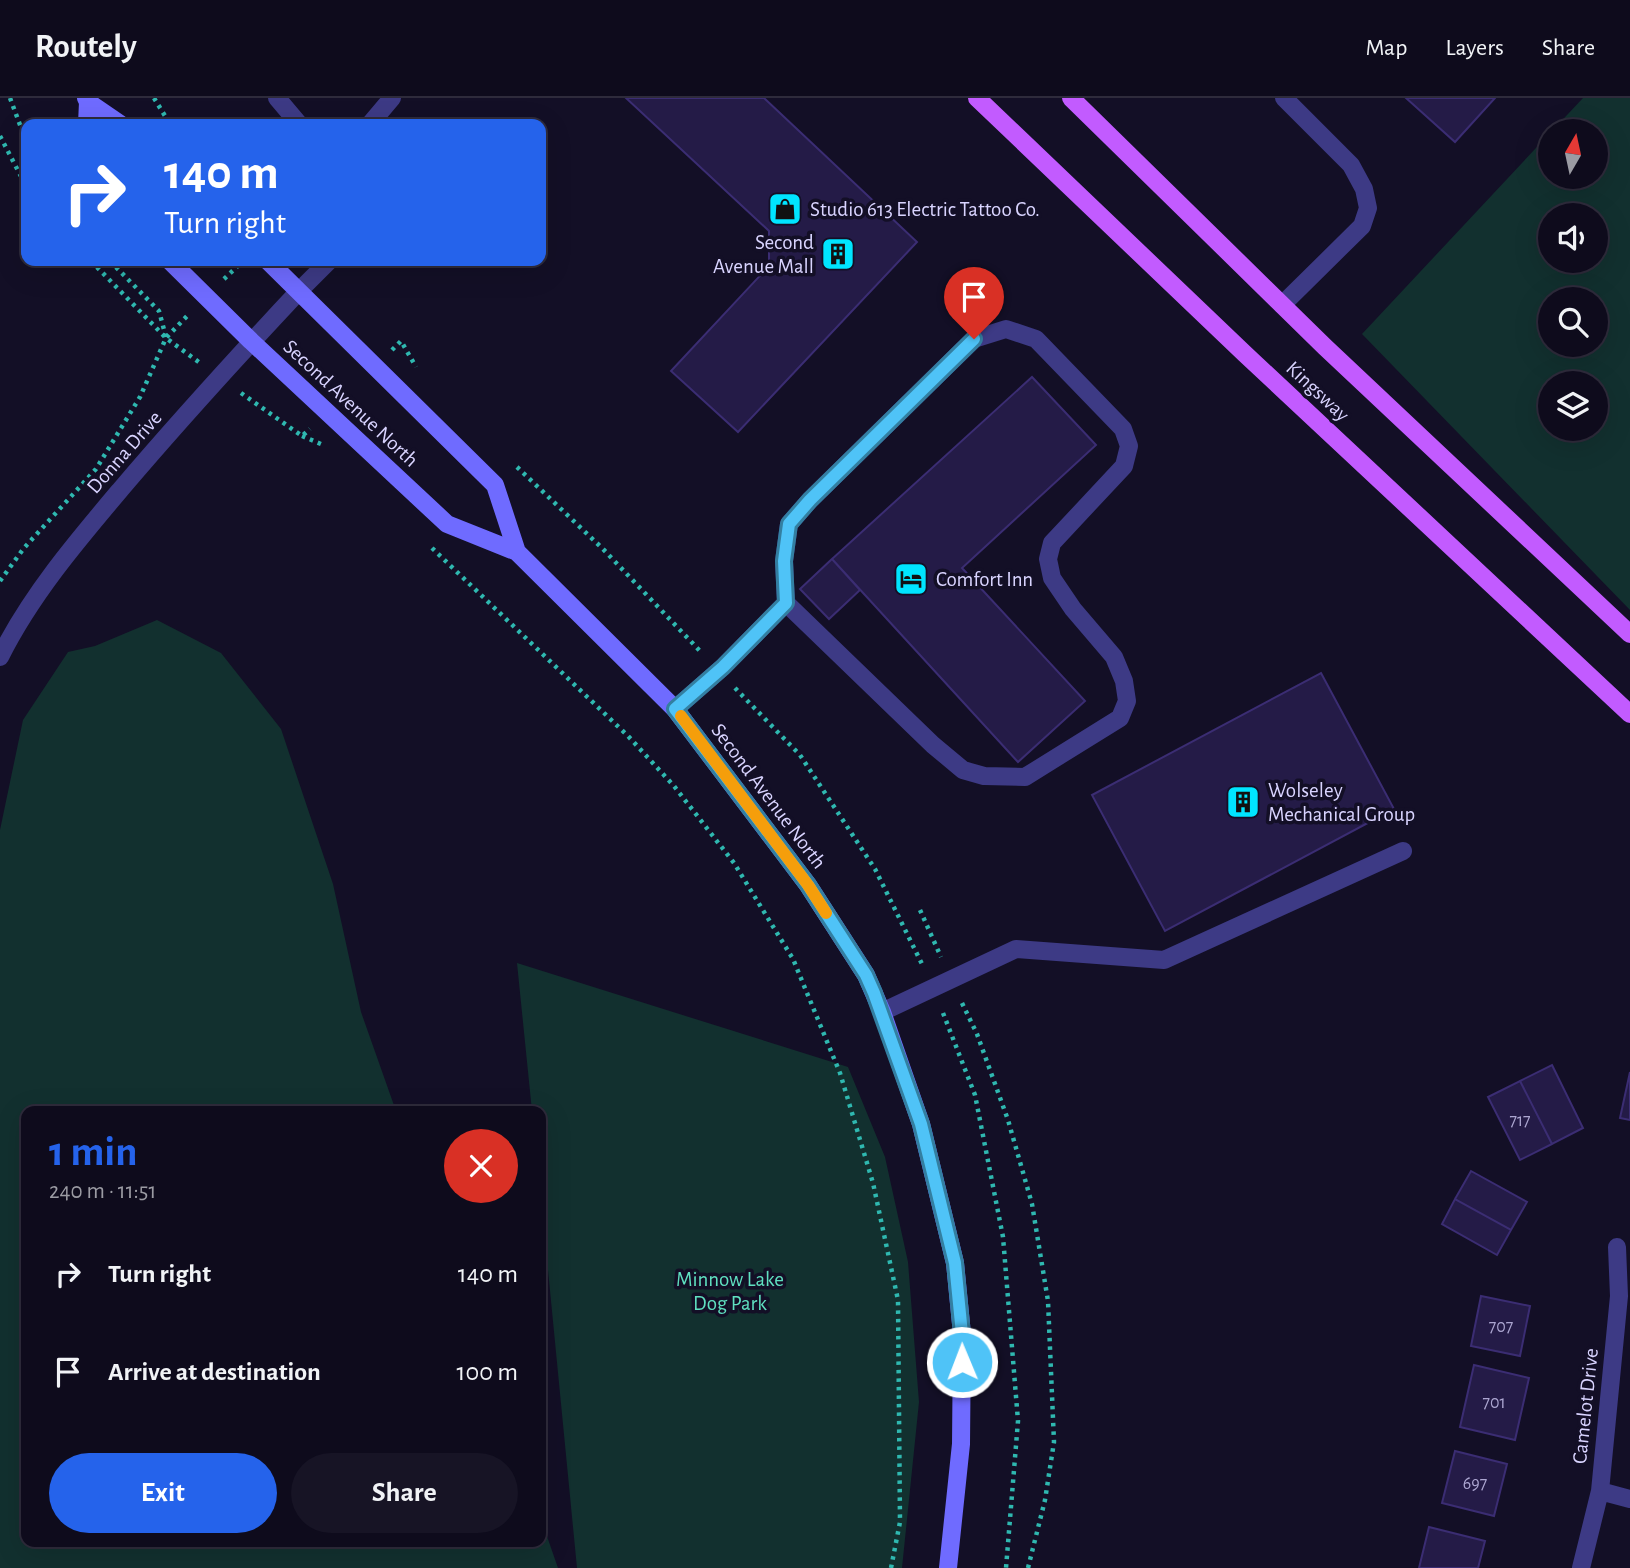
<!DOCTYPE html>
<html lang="en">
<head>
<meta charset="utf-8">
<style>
	body { margin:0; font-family:"Alegreya Sans",sans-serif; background:#171425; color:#f1f3f6; height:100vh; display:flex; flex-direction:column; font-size:26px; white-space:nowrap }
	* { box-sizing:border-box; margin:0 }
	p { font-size:23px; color:#9b9ba3 }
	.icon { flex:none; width:38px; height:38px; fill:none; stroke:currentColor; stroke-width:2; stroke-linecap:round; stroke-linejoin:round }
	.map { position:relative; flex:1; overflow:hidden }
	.panel { position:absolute; left:21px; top:1008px; width:525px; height:441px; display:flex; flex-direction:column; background:#0e0b1c; border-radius:14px; box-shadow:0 7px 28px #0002,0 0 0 2px #2e2b3b }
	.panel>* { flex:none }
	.hud { position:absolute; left:21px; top:21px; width:525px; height:147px; border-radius:14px; box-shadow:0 7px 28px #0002,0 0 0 2px #2e2b3b; background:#2563eb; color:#fff; overflow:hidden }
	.needle { width:46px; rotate:9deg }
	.controls { position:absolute; left:1538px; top:21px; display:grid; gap:14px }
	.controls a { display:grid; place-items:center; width:70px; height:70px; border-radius:50%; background:#0e0b1c; box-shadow:0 7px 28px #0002,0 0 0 2px #2e2b3b; font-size:35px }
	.pin { position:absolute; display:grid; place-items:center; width:60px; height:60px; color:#fff; margin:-72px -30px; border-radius:50% 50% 50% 0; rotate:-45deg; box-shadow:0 0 7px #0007 }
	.pin .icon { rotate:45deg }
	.me { position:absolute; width:77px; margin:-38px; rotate:359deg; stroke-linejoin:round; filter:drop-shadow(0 0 5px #0008) }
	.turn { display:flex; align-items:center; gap:24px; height:147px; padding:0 28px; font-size:32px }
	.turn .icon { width:91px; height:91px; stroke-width:2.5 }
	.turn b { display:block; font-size:49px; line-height:60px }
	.round { display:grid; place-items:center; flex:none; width:74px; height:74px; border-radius:37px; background:#171425 }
	.overview { display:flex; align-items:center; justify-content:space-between; height:119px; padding:0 28px }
	h1 { font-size:42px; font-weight:700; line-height:52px; color:#2563eb }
	.primary-button { display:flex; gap:14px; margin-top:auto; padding:14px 28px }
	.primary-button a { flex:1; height:80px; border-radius:42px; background:#2563eb; color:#fff; font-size:28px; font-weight:700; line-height:80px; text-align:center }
	.primary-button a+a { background:#171425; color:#f1f3f6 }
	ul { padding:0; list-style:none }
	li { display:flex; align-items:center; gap:21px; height:98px; padding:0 28px }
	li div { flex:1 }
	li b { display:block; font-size:26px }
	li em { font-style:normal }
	header { display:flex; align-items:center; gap:42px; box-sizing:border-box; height:98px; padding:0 35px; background:#0e0b1c; border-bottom:2px solid #2e2b3b }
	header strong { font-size:33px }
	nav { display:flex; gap:38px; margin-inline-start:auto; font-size:24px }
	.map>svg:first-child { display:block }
</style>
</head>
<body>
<header>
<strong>Routely</strong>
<nav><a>Map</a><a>Layers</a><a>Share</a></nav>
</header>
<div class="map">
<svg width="1630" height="1470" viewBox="0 0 1630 1470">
	<rect width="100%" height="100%" fill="#130f26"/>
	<path fill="#12302f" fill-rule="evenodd" d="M1583 0H1630V512L1362 236 1550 35V79H1596V33H1552ZM1550 117H1596V163H1550ZM1550 201H1596V247H1550ZM1550 285H1596V331H1550Z
		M157 522 221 555 281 631 333 786 361 914 396 1013H26V1444H541V1421L558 1470H0V732L23 622 68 554 95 548Z
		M517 865 848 969 885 1059 908 1164 919 1304 902 1470H577L541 1100V1013H532Z"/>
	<path fill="#241b47" stroke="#3b2d73" stroke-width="2" d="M626 0H764L917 144 738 334 671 273 769 168V133Z
		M1406 0H1495L1455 44Z
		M1032 279 1096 347 962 470 1085 603 1018 664 832 461Z
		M832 461 860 492 829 521 800 491Z
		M1321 575 1394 711 1165 833 1092 697Z
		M1552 967 1583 1030 1552 1046 1520 983Z
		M1630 974V1022L1620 1020Z
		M1520 983 1552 1046 1520 1062 1488 999Z
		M1471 1073 1527 1104 1511 1132 1455 1101Z
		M1455 1101 1511 1132 1497 1157 1442 1126Z
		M1481 1198 1530 1208 1520 1258 1471 1248Z
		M1474 1267 1529 1280 1515 1342 1460 1329Z
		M1455 1353 1507 1366 1494 1418 1442 1405Z
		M1429 1429 1485 1443 1478 1470H1419Z"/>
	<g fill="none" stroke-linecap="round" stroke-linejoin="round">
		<path stroke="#2fb8b0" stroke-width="4.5" stroke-dasharray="3.5 5" stroke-linecap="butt" d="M10 0 26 43
			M154 0 170 26
			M0 38 26 88
			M91 163 166 240 200 265
			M110 163 159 213 166 239
			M224 181 243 163
			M392 252 401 243 416 269
			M241 295 302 338 310 331
			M302 338 321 346
			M517 369 603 451 700 553
			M432 450 628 638 674 688 734 765 793 861 840 975 873 1085 898 1202 900 1424 891 1470
			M0 483 24 450 96 371 140 299 166 240 188 217
			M735 590 800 657 875 771 923 868
			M920 812 941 859
			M962 905 977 936 1008 1022 1032 1106 1048 1203 1054 1344 1045 1402 1028 1470
			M943 915 975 997 1003 1139 1018 1323 1006 1470"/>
		<path stroke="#3d3a85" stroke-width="18" d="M277 0 299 26
			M370 26 392 0
			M300 192 329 163
			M1282 207 1362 128 1368 110 1364 91 1351 67 1284 0
			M675 611 723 569 786 505 784 463 789 426 810 402 974 241 1006 231 1036 241 1123 331 1129 348 1124 368 1052 445 1048 461 1052 480 1073 511 1114 559 1124 583 1127 603 1120 620 1025 679 984 678 963 672 933 647 786 505
			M882 914 1016 851 1164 862 1403 753"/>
		<path stroke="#3d3a85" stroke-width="18" d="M1600 1393 1630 1401
			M1581 1470 1600 1393 1619 1198 1617 1149"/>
		<path stroke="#3d3a85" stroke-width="18" d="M0 559C31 497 77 443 121 391 179 323 239 257 300 192"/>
		<path stroke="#6f6bff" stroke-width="18" d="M86 0 88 4 87 26
			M88 4 120 26
			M170 163 251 243 447 426 517 454 675 611 808 787 866 877 882 914 921 1026 955 1165 962 1236 961 1346 948 1470
			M268 163 495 387 517 454"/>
		<path stroke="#c25bff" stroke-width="18" d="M977 0 1245 256 1630 616
			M1071 0 1325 249 1630 536"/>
	</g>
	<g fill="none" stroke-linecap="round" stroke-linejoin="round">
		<defs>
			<path id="route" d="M962 1264V1236L955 1165 921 1026 874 895 866 877 808 787 675 611 723 569 786 505 784 463 789 426 810 402 974 241"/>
		</defs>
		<use href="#route" stroke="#337fa1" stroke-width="18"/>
		<use href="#route" stroke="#4fc3f7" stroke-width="12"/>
		<path stroke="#f59e0b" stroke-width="12" d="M681 618 808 787 826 815"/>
	</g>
	<defs>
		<symbol id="shop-square" viewBox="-11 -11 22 22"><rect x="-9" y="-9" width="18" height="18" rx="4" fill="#00e5ff" stroke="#130f26"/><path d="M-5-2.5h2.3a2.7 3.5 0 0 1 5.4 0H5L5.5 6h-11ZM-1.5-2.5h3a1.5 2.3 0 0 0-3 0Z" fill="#111"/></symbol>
		<symbol id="building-square" viewBox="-11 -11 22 22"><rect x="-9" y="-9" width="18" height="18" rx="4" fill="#00e5ff" stroke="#130f26"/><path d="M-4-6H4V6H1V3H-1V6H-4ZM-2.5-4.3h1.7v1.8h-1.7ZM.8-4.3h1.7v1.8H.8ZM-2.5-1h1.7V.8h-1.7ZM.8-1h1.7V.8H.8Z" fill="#111"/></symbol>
		<symbol id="hotel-square" viewBox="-11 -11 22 22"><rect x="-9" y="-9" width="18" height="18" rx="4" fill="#00e5ff" stroke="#130f26"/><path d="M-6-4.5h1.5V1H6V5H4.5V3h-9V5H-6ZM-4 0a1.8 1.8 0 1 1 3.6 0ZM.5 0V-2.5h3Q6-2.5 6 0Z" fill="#111"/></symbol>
	</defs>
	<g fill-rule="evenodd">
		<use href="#shop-square" x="766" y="92" width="38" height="38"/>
		<use href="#building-square" x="819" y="137" width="38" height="38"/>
		<use href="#hotel-square" x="892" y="462" width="38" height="38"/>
		<use href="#building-square" x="1224" y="685" width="38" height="38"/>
	</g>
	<g text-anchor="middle" stroke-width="7" stroke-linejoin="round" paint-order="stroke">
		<g font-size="18" fill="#aca6d1">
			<text x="1520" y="1028">717</text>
			<text x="1501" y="1234">707</text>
			<text x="1494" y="1310">701</text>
			<text x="1475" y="1391">697</text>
		</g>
		<g font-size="21" fill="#d9d4ff" stroke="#130f26" text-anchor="start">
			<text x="810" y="118">Studio 613 Electric Tattoo Co.</text>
			<text x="814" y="151" text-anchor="end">Second<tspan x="814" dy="24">Avenue Mall</tspan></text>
			<text x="936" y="488">Comfort Inn</text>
			<text x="1268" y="699">Wolseley<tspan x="1268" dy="24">Mechanical Group</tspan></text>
		</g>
		<g font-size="21" fill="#d9d4ff" stroke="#130f26">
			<text transform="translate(1318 293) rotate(43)" y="7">Kingsway</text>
			<text transform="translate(351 305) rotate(43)" y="7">Second Avenue North</text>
			<text transform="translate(124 354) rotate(-49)" y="7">Donna Drive</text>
			<text transform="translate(769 698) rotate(53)" y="7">Second Avenue North</text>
			<text transform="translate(1585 1308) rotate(-84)" y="7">Camelot Drive</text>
		</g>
		<g font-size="21" fill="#5fe0c0" stroke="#130f26">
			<text x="730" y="1188">Minnow Lake<tspan x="730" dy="24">Dog Park</tspan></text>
		</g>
	</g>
</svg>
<div class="controls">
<a><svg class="needle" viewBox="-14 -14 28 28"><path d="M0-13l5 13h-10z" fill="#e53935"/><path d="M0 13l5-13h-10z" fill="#9b9ba3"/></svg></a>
<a><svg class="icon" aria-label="sound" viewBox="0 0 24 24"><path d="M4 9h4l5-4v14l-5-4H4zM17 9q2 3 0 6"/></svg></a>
<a><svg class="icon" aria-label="search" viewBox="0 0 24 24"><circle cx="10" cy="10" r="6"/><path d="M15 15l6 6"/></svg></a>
<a><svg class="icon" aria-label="layers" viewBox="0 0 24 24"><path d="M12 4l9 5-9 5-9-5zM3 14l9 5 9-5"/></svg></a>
</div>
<div class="pin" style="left:974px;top:241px;background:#d93025"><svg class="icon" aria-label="arrive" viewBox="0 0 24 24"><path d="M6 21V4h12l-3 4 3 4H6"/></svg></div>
<svg class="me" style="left:962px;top:1264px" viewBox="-20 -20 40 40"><circle r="17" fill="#4fc3f7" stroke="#fff" stroke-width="3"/><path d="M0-11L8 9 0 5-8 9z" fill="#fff"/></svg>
<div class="hud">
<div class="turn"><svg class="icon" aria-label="right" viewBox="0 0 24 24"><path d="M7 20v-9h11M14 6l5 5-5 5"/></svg><div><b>140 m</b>Turn right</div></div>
</div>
<section class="panel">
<div class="overview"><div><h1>1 min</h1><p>240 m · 11:51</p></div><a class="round" style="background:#d93025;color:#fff"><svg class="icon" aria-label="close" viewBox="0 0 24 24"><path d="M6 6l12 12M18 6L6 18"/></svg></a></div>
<ul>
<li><svg class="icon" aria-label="right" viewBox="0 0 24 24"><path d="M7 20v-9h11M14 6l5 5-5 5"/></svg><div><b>Turn right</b></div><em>140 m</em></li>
<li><svg class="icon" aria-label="arrive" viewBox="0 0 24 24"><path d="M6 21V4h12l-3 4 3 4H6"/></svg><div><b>Arrive at destination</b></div><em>100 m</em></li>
</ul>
<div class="primary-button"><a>Exit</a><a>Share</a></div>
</section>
</div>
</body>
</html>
